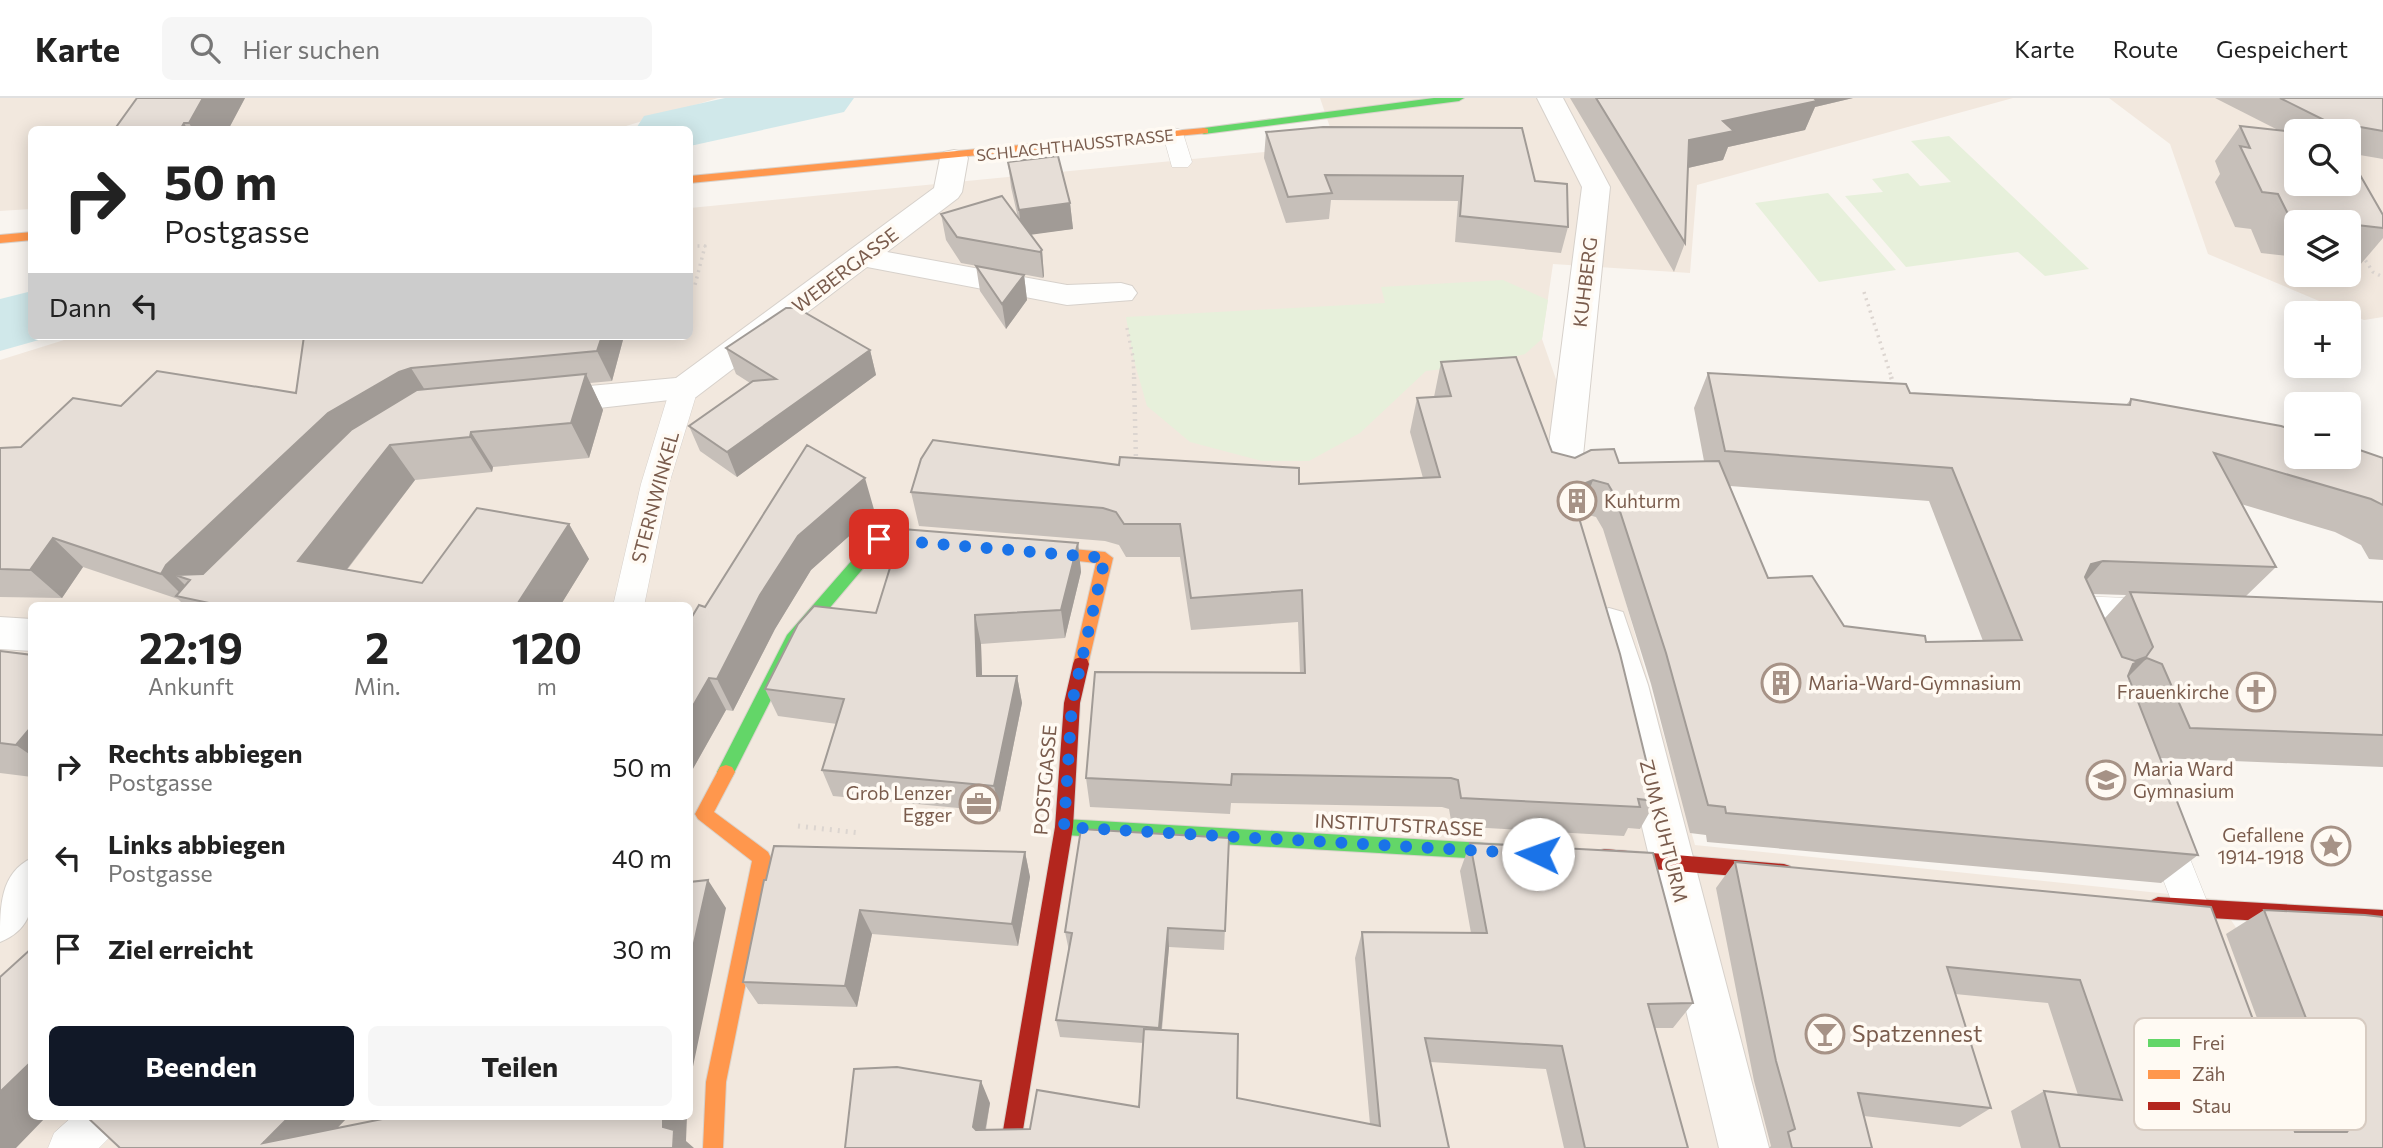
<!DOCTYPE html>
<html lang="de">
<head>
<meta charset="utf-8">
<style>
	body { margin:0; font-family:Commissioner,sans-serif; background:#f6f6f6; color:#222; height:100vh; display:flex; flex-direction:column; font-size:26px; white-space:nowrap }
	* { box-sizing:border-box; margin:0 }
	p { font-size:23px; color:#767676 }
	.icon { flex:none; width:38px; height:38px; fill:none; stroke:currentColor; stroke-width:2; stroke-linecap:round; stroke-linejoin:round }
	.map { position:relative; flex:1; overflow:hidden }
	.side { position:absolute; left:28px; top:504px; width:665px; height:518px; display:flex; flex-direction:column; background:#fff; border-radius:10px; box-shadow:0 4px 18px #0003 }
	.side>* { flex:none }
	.guide { position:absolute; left:28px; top:28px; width:665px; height:214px; border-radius:10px; box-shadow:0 4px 18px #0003; background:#fff; color:#222; overflow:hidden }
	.buttons { position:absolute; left:2284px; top:21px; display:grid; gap:14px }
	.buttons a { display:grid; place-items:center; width:77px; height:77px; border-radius:10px; background:#fff; box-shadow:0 4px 18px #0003; font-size:35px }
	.pin { position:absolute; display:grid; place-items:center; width:60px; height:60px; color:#fff; margin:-30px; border-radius:14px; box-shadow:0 4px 10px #0006 }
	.me { position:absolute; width:77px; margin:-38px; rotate:273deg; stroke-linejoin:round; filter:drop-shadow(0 0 5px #0008) }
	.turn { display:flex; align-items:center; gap:24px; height:147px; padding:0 21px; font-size:32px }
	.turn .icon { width:91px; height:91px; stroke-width:2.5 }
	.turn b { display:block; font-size:49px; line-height:60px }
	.then { display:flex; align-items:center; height:66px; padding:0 21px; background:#0003; gap:14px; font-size:26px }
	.eta { display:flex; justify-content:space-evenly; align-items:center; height:119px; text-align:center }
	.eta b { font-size:42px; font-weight:700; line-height:49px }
	.action { display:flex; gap:14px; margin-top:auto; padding:14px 21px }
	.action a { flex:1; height:80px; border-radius:10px; background:#111827; color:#fff; font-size:28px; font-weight:700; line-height:80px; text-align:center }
	.action a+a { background:#f6f6f6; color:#222 }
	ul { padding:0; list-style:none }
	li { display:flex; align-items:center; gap:21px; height:91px; padding:0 21px }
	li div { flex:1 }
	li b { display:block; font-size:26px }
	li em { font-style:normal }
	header { display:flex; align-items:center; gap:42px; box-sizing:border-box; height:98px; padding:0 35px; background:#fff; border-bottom:2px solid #e0e0e0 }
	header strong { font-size:33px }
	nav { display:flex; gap:38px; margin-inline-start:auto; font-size:24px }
	.search { width:490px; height:63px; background:#f6f6f6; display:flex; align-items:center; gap:18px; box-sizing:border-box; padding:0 24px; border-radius:10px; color:#767676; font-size:26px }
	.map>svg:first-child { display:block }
</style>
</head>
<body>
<header>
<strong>Karte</strong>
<div class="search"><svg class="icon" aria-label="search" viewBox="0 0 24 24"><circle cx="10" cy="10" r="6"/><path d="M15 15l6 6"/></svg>Hier suchen</div>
<nav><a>Karte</a><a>Route</a><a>Gespeichert</a></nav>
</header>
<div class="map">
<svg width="2383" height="1050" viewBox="0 0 2383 1050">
	<rect width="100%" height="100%" fill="#f9f5f0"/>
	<path fill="#f2e8de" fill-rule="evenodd" d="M0 0H718L613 32H32L31 111 0 113Z
		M1320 0H2013L1697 87 1690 175 1553 166 1542 241 1591 382 1695 747 2217 801 2383 1050H0V262L77 238H690V110L1336 47ZM32 508H690V1018H32Z
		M2109 0H2383V219L2364 222 2208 156 2170 46ZM2296 33H2348V86H2296ZM2296 124H2348V177H2296Z"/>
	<path fill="#e7f0db" d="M1949 38 2089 171 2045 178 2018 154 1906 169 1845 98 1883 94 1872 81 1908 75 1920 88 1951 84 1911 43Z
		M1828 95 1896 172 1819 184 1755 105Z
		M1503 182 1548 202 1542 241 1525 256 1492 265 1426 273 1360 335 1309 363H1262L1190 344 1147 308 1133 259 1126 219 1385 205 1381 189Z"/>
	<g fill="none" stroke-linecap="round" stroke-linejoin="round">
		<path fill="#d0e8ea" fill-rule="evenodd" d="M725 0H854L844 14 690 48V32H635L644 18Z
			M32 193V238H53L0 253V201Z"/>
		<defs>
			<path id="lane" d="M1174 30 1182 32 1192 64 1188 69H1172L1163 37 1166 32Z
				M684 282 694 284 698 291 669 386 644 508H613L641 386 670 291 674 284Z
				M2075 498 2156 501 2167 504 2172 513 2167 522 2156 525 2096 523 2098 527 2093 536 2082 540 2071 536 2059 510 2064 501Z
				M2163 718 2175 723 2210 811 2205 823 2192 828 2179 823 2145 734 2151 723Z
				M73 1018H123L117 1032 99 1050H48L54 1035Z"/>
			<path id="street" d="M1537 0H1563L1610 89 1581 378 1575 387 1563 391 1551 387 1545 378 1582 89Z
				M954 52 964 54 968 60 962 94 958 100 887 154 1067 187 1121 185 1132 188 1137 195 1132 202 1067 207 867 169 696 299 546 316 534 312 529 304 534 296 546 292 676 280 934 90 940 60 944 54Z
				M1609 510 1623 514 1648 587 1769 1050H1719L1608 587 1590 525 1595 514Z
				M0 519 32 521V553L0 551Z
				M32 760C32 796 40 828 0 844 0 808 0 775 32 760Z"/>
			<path id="fast" d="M1434 0H1464L1459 3 1204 36 1198 33 1204 30Z
				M879 435 951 441 959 447 951 453 883 447 799 546 732 679 726 681 720 679 717 674 787 537 874 437Z
				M1064 721 1519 747 1525 749 1528 755 1525 761 1519 763 1064 737 1058 735 1055 729 1058 723Z"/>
			<path id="slow" d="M1204 30 1208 31V35L690 85V78Z
				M32 134V142L0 145V137Z
				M1029 447 1105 454 1113 460 1087 571H1075L1073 566 1096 465 1024 457 1021 453Z
				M726 667 732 669 735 674 714 714 768 754 771 760 726 984 723 1050H703L706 984 752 763 698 721 695 716 720 669Z"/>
			<path id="jam" d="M1081 559 1087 561 1089 566 1080 605 1073 729 1020 1050H1000L1055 729 1064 605 1073 566 1075 561Z
				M1604 751 1784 766 1790 768 1793 774 1790 780 1784 782 1604 767 1598 765 1595 759 1598 753Z
				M2158 799 2383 812V830L2158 817 2152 814 2149 808 2152 802Z"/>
		</defs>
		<use href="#lane" stroke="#d7d1cb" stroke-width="1"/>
		<use href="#street" stroke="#d7d1cb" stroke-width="2"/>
		<use href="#fast" stroke="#d9d2cb" stroke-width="2"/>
		<use href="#slow" stroke="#d9d2cb" stroke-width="2"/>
		<use href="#jam" stroke="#d9d2cb" stroke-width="2"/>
		<path stroke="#dcd5d0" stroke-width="3.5" stroke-dasharray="2 4.5" stroke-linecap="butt" d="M691 148H705L695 187
			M2362 157 2373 174 2383 179
			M1864 194 1892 281
			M1127 230 1133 259 1134 281"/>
		<path stroke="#dcd5d0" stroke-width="4.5" stroke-dasharray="2 5" stroke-linecap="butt" d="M1134 279 1136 364
			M1891 279 1895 290"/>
		<path stroke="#dcd5d0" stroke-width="5" stroke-dasharray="2 6" stroke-linecap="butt" d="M798 728 860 735"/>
		<use href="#lane" fill="#fefefd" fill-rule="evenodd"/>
		<use href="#street" fill="#fefefd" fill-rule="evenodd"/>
		<use href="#fast" fill="#63d668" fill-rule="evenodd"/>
		<use href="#slow" fill="#ff974d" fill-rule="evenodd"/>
		<use href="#jam" fill="#b3261e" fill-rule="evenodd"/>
	</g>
	<path fill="#c6bfb9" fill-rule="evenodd" d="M137 0H245L228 32H114Z
		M1570 0H1853L1815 9 1805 32 1728 49 1723 62 1688 70 1685 145 1674 174Z
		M2215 0H2383V61L2348 55V33H2296V86L2383 117V140L2360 167 2348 165V124H2296V159L2261 155 2251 131 2235 129 2215 84 2220 76 2215 63 2240 28 2278 32Z
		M1266 34 1535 83 1568 129 1561 155 1455 144 1458 103 1331 102 1329 121 1286 125 1264 60Z
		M1008 64 1070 105 1073 131 1030 136 1042 152 1044 178 1043 180 961 165 946 142 941 116 1018 120 1011 89Z
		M976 168 1024 177 1027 202 1006 231 980 193Z
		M304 238H624L612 283 590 285 603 312 589 360 493 369 492 374 415 382 347 472 422 485 569 426 589 461 560 508H185L178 501 83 469 62 500 0 499V350L21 349 121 308 296 295Z
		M726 250 870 252 876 277 737 379 700 353 689 328 750 285 736 276Z
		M1441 264 1552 354 1575 360 1619 365 1704 363 1694 310 1708 275 1910 295 2126 307 2131 301 2383 360V462L2369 461 2361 447 2335 434 2241 406 2276 469 2245 499 2383 504V669L2160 660 2198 757 2161 785 1707 744 1706 737 1690 735 1651 586 1603 431 1596 419 1581 415 1578 417 1656 703 1640 731 1628 730 1624 738 1452 728 1449 711 1442 709 1231 705 1230 716 1090 709 1086 680 1300 575 1298 524 1191 532 1180 459H1126L1119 447 1105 443 919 428 911 394 1119 367 1299 386 1423 380 1410 334 1417 300 1434 299ZM1730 388 1929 403 1983 543 1926 544 1844 528 1768 480ZM2093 496 2126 497 2104 521Z
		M875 415 811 472 775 531 733 613 726 612 690 676V522L705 509Z
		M1078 445 1081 474 1065 540 981 546 982 578H1017L1022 605 1000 714 833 698 822 672 837 626 778 618 765 591 876 515Z
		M0 553 32 557V679L0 675Z
		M1229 740 1224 852 1169 849 1162 932 1237 1000 1370 1026 1355 860 1362 834 1471 835 1460 773 1470 745 1693 905 1673 930H1655L1688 1050H1564L1546 971 1430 964 1449 1050H845L990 1005 986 1032 1030 1031 1139 1009 1143 945 1060 939 1056 922 1069 853 1065 834Z
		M1025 754 1030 779 1018 848 872 836 857 909 758 906 743 884 764 782Z
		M1735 764 2211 809 2295 1034H2299L2226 836 2264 812 2383 1050H2021L2011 1013 2044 993 2078 997 2048 905 1955 896 1991 1010 1960 1029 1864 1018 1872 1050H1769L1771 1048 1754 983 1716 790Z"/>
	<path fill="#a19b96" d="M203 0H245L228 32H193L189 25Z
		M1792 0H1853L1815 9 1805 32 1728 49 1723 62 1679 72 1689 42 1723 23Z
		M184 25 188 32H180Z
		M1070 105 1073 131 1022 138 1019 112Z
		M1042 152 1044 178 1043 180 1040 154Z
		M1024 177 1027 202 1006 231 1002 206Z
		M602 238H624L612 283 597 253Z
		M870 252 876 277 737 379 727 354Z
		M411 270 430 300 199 491 190 482 175 477 194 496 185 500 161 476 166 467 328 315 399 274Z
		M586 276 603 312 589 360 571 325Z
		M471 334 493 369 492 374 470 339Z
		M390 347 415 382 327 497 298 463Z
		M865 380 875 415 811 472 775 531 733 613 717 581 760 497 798 438Z
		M1593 382 1581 415 1567 421 1573 400 1578 388Z
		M569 426 589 461 560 508H516Z
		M53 440 83 469 62 500 30 472Z
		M1078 445 1081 474 1065 540 1061 512Z
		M2103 463 2075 495 2091 466Z
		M975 517 981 546 983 605 977 578Z
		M2147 560 2115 592 2133 566Z
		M1017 578 1022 605 1000 714 994 688Z
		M709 580 726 612 690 676V613Z
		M32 628V658L16 647Z
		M1025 754 1030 779 1018 848 1012 826Z
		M708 782 726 810 690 983V863Z
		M860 812 872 836 857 909 845 888Z
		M1168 830 1169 849 1160 947 1159 930Z
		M30 965 32 966V1018H47L16 1050H0V994Z
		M981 983 990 1005 982 1050 973 1029Z
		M290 1018H349L318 1050 263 1045Z
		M663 1018H687L686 1043 694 1050H673L663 1029Z"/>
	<path fill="#e6ded7" stroke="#a19b96" stroke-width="2" d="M137 0H203L189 25H184L180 32H114Z
		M1596 0H1814L1817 3 1723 23 1734 33 1689 42 1685 145Z
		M2280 0H2383V33L2326 23Z
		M2240 28 2296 34V86H2348V56L2383 117V130L2348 126V124H2331L2290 120 2278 96 2262 94 2240 48 2250 50Z
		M1323 29 1522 30 1535 83 1567 86 1568 129 1460 118 1463 78 1325 77 1332 95 1288 99 1266 34Z
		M1058 58 1070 105 1019 112 1008 64Z
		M1002 98 1042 152 1040 154 957 139 941 116Z
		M976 168 1024 177 1002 206Z
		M786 210H797L870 252 727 354 689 328 753 283 776 281 726 250Z
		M304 238H602L597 253 411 270 399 274 328 315 166 467 161 476 53 440 30 472 0 471V350L21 349 73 300 121 308 157 273 296 295Z
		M1516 259 1552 354 1575 360 1591 352 1614 351 1619 365 1719 363 1768 480 1812 478 1844 528 1925 538 1926 544 2022 542 1952 370 1725 353 1708 275 1906 286 1910 295 2130 307 2131 301 2281 328 2296 333V359H2348V348L2383 360V407L2371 401 2214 355 2276 469 2103 463 2091 466 2085 479 2122 559 2135 563 2146 559 2153 549 2130 494 2383 504V637L2190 630 2162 566 2147 560 2133 566 2128 578 2198 757 1726 715 1725 709 1708 707 1666 555 1615 398 1608 386 1593 382 1578 388 1573 400 1620 556 1656 703 1638 701 1640 709 1461 700 1458 682 1451 680 1232 676 1231 687 1086 680 1095 574 1305 575 1302 492 1191 500 1180 426H1124L1116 414 1103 410 911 394 921 361 933 342 1119 367 1120 359 1299 370V386L1440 379 1417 300 1451 298 1441 264Z
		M586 276 571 325 471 334 470 339 390 347 298 463 422 485 477 410 569 426 516 508H223L176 498 190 482 175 477 203 476 351 332 417 292Z
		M807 347 865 380 798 438 760 497 717 581 709 580 690 613V522L699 507 705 509Z
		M902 431 1078 445 1061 512 975 517 977 578H1017L994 688 822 672 844 601 765 591 798 526 814 508 876 515Z
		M0 553 32 557V628L16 647 0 645Z
		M1081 731 1229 740 1225 833 1168 830 1159 930 1056 922 1072 835 1065 834Z
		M1470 745 1653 755 1693 905 1648 906 1688 1050H1585L1562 948 1425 940 1449 1050H845L854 971 897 969 981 983 973 1029 976 1032 1030 1031 1037 992 1139 1009 1144 931 1238 936 1237 1000 1380 1028 1362 834 1487 835Z
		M774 748 1025 754 1012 826 860 812 845 888 743 884 764 782H766Z
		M1735 764 2211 809 2295 1034H2347L2349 1031 2264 812 2365 817 2383 819V1050H2060L2044 993 2122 1002 2080 882 1947 869 1991 1010 1858 995 1872 1050H1792L1788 1034 1795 1031 1776 963Z
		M708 782 690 863V784Z
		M32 850V967L30 965 0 994V879Z
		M86 1018H290L263 1045 397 1018H663V1029L674 1032 673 1050H120Z"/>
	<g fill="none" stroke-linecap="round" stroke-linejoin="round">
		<path stroke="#1a73e8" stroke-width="12" stroke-dasharray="0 21.6" d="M879 441 1105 460 1072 605 1064 729 1538 756"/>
	</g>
	<defs>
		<symbol id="building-ring" viewBox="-11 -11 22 22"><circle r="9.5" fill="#fffaf3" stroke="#a69286" stroke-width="1.5"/><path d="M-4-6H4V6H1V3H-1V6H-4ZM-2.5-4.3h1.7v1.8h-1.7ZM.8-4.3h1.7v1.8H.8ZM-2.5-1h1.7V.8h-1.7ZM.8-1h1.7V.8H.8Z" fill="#a69286"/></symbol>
		<symbol id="church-ring" viewBox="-11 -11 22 22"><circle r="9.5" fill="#fffaf3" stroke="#a69286" stroke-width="1.5"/><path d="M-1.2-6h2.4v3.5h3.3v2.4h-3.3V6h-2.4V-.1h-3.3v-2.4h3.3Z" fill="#a69286"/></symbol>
		<symbol id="school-ring" viewBox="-11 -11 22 22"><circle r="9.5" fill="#fffaf3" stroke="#a69286" stroke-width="1.5"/><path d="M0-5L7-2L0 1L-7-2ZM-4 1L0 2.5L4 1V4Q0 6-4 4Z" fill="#a69286"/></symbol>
		<symbol id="office-ring" viewBox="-11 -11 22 22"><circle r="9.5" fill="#fffaf3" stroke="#a69286" stroke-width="1.5"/><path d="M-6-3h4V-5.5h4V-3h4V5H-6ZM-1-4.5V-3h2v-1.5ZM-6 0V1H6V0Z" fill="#a69286"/></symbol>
		<symbol id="sight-ring" viewBox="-11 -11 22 22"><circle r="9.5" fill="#fffaf3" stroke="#a69286" stroke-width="1.5"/><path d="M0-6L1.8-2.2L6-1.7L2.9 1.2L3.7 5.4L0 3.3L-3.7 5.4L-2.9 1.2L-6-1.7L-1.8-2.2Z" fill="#a69286"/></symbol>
		<symbol id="bar-ring" viewBox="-11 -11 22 22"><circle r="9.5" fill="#fffaf3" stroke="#a69286" stroke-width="1.5"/><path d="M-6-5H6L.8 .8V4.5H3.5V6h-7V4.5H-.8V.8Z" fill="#a69286"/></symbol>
	</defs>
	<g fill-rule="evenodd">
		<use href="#building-ring" x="1555" y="381" width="44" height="44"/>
		<use href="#building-ring" x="1759" y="563" width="44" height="44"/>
		<use href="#church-ring" x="2234" y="572" width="44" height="44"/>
		<use href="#school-ring" x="2084" y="660" width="44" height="44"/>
		<use href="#office-ring" x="957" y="684" width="44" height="44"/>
		<use href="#sight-ring" x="2309" y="726" width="44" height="44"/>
		<use href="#bar-ring" x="1803" y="914" width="44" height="44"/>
	</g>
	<g text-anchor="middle" stroke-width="7" stroke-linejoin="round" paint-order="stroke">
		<g font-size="16" fill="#7a5c4d" stroke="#fffaf3">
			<text transform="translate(1075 47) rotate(-6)" y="6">SCHLACHTHAUSSTRASSE</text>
		</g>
		<g font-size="19" fill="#7a5c4d" stroke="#fffaf3">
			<text transform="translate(845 172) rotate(-37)" y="7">WEBERGASSE</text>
			<text transform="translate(1585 184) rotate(-83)" y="7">KUHBERG</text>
			<text transform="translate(655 399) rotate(-75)" y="7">STERNWINKEL</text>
			<text transform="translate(1045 682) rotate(-85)" y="7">POSTGASSE</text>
			<text transform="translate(1399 727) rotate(3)" y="7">INSTITUTSTRASSE</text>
			<text transform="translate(1664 733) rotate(76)" y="7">ZUM KUHTURM</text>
		</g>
		<g font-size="19" fill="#7a5c4d" stroke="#fffaf3" text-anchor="start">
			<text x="1604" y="410">Kuhturm</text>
			<text x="1808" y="592">Maria-Ward-Gymnasium</text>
			<text x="2229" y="601" text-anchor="end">Frauenkirche</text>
			<text x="2133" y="678">Maria Ward<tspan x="2133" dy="22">Gymnasium</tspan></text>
			<text x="952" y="702" text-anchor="end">Grob Lenzer<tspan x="952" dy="22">Egger</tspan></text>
			<text x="2304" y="744" text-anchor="end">Gefallene<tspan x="2304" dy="22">1914-1918</tspan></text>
		</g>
		<g font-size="23" fill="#7a5c4d" stroke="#fffaf3" text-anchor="start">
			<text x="1852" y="944">Spatzennest</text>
		</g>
	</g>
	<rect x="2134" y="920" width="232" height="112" rx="10" fill="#fffaf3" stroke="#d7cbc1" stroke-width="2"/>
	<rect x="2148" y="941" width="32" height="8" fill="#63d668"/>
	<rect x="2148" y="972" width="32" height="9" fill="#ff974d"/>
	<rect x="2148" y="1004" width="32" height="8" fill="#b3261e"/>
	<g font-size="19" fill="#7a5c4d">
		<text x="2192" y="952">Frei</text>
		<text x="2192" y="983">Zäh</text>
		<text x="2192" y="1015">Stau</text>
	</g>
</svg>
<div class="buttons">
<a><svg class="icon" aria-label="search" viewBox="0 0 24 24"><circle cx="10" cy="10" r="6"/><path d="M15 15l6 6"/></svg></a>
<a><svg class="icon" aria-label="layers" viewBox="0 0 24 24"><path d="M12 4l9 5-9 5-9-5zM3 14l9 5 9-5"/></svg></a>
<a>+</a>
<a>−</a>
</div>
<div class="pin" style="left:879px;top:441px;background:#d93025"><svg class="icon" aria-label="arrive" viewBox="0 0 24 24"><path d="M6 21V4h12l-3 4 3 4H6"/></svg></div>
<svg class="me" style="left:1538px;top:756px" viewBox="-20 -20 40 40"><circle r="19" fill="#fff"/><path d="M0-13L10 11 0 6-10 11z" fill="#1a73e8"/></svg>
<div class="guide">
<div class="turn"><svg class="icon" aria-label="right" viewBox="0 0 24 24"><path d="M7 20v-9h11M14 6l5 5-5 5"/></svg><div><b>50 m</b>Postgasse</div></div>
<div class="then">Dann<svg class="icon" aria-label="left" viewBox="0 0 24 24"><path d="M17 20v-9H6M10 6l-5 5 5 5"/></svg></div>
</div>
<section class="side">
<div class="eta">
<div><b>22:19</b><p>Ankunft</p></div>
<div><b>2</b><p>Min.</p></div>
<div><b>120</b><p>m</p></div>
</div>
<ul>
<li><svg class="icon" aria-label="right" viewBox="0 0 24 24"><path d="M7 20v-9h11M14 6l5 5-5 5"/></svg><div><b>Rechts abbiegen</b><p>Postgasse</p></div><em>50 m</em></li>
<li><svg class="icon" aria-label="left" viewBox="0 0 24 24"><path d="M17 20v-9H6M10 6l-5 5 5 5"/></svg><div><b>Links abbiegen</b><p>Postgasse</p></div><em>40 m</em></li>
<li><svg class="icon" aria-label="arrive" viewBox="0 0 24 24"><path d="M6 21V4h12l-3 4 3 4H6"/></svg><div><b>Ziel erreicht</b></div><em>30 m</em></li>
</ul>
<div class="action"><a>Beenden</a><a>Teilen</a></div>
</section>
</div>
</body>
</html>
